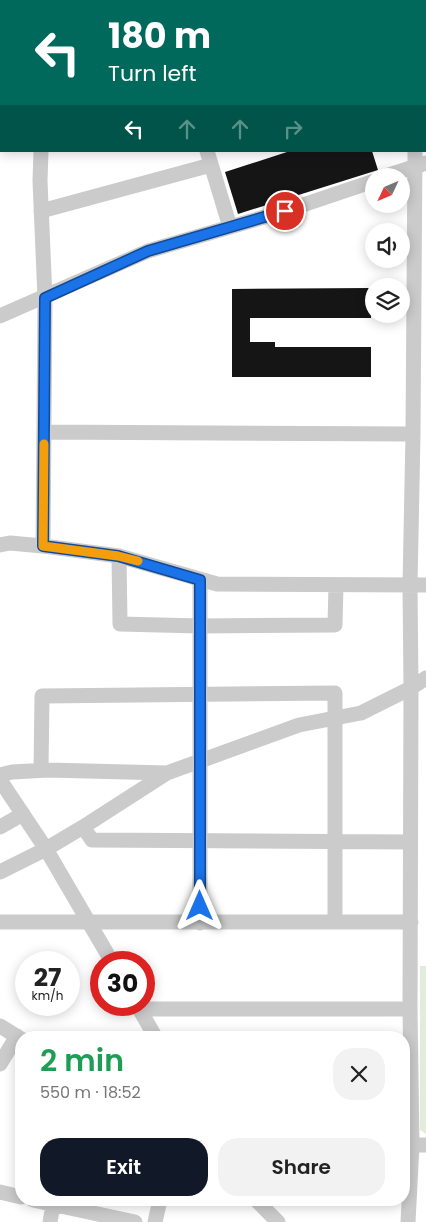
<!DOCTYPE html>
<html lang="en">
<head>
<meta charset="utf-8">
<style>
	body { margin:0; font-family:Poppins,sans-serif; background:#f2f2f2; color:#222; height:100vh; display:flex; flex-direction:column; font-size:19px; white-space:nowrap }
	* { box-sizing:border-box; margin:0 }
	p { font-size:16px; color:#767676 }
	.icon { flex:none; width:28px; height:28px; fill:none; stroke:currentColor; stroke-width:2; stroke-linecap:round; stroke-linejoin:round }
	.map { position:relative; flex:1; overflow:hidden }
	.side { position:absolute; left:15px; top:1031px; width:395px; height:175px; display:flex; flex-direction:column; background:#fff; border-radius:20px; box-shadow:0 2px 12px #0003 }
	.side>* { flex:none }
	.hud { position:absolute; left:0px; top:0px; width:426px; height:152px; box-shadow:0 2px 12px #0003; background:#00695c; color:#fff; overflow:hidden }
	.needle { width:32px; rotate:226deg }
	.buttons { position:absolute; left:365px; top:168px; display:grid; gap:10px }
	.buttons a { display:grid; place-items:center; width:45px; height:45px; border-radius:50%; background:#fff; box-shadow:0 2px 12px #0003; font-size:25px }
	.speed { position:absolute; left:15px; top:951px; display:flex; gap:10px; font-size:25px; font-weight:700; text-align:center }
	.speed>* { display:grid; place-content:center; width:65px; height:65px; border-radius:50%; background:#fff; box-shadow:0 2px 12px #0003; line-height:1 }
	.speed small { font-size:12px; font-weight:400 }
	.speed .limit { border:8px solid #d22; background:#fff; color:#111 }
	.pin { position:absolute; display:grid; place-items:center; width:42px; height:42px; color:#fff; margin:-21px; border:2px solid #fff; border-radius:50%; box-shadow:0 1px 5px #0007 }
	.me { position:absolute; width:55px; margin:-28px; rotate:0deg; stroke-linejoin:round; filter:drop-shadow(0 0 4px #0008) }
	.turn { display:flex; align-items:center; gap:18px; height:105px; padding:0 25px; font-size:22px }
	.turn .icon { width:65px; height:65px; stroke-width:2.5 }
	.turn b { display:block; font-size:35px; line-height:42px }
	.lanes { display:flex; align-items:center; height:48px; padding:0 25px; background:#0003; justify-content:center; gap:25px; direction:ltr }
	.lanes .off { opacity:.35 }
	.round { display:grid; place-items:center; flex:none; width:52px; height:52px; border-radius:20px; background:#f2f2f2 }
	.head { display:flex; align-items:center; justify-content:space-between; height:85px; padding:0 25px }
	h1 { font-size:30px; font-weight:600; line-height:38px; color:#1e9e55 }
	.action { display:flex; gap:10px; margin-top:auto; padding:10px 25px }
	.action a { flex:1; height:58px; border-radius:20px; background:#111827; color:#fff; font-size:20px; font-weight:600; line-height:58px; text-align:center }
	.action a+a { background:#f2f2f2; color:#222 }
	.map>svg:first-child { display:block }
</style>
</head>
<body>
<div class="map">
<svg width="426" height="1222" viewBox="0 0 426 1222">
	<rect width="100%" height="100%" fill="#fff"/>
	<path fill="#e2ecdb" d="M420 966H426V1134L420 1130Z"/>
	<path fill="#151515" d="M290 151H372L378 170 238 214 225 172Z
		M371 288V318H250V342H275V347H371V377H232V289Z"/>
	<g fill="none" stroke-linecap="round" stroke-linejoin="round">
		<path stroke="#cbcbcb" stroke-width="15" d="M44 1V0
			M417 1V0
			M0 100H1
			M41 151 40 181 45 298 43 546
			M207 151 230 227
			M386 176 426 163
			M41 211 211 165
			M0 316 148 251 285 211 374 181
			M44 432 413 434
			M0 545 10 543 43 546 119 556 217 584 426 585
			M119 556 120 624 200 626 335 625 336 585
			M200 580V923
			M41 770 42 696 335 693V922
			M0 775 12 772 48 770 167 773
			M0 780 46 849 112 962
			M0 827 23 814
			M83 827 92 840 410 842
			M0 872 46 849 83 827 167 773 299 725 361 713 411 688 426 678
			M0 922H411
			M137 1005 156 1038
			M139 1009H410
			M0 1026 21 1039
			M0 1064 17 1036
			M404 1148 412 1145H426
			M0 1192 21 1197
			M33 1200 135 1222
			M256 1200 278 1222
			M50 1222 53 1205
			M155 1222 160 1200
			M408 1222 412 1145 410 1009 411 688 410 585 413 434 415 151"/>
	</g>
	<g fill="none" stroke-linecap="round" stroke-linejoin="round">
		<defs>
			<path id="route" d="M200 906V580L118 556 43 546 45 298 148 251 285 211"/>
		</defs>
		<use href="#route" stroke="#114b97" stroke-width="12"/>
		<use href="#route" stroke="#1a73e8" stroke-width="9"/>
		<path stroke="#f59e0b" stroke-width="9" d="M44 444 43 546 118 556 138 561"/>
	</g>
</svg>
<div class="buttons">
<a><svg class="needle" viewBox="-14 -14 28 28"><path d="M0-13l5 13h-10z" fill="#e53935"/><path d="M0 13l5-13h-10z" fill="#767676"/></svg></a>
<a><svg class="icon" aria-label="sound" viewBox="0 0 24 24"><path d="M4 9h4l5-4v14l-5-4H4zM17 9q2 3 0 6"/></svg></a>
<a><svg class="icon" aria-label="layers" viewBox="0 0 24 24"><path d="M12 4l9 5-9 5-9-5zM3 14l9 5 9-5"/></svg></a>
</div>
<div class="speed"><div>27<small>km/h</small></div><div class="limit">30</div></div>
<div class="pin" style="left:285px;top:211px;background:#d93025"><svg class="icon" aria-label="arrive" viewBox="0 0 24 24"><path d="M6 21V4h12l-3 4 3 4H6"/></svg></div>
<svg class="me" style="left:200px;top:906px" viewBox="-20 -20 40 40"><path d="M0-17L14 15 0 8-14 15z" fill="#1a73e8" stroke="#fff" stroke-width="4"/></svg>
<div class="hud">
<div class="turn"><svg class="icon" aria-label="left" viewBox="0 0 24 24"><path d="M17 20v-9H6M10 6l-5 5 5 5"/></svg><div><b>180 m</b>Turn left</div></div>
<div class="lanes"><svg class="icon" aria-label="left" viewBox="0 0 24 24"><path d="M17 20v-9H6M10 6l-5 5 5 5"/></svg><svg class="icon off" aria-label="ahead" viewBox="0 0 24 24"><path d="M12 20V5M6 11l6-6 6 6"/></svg><svg class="icon off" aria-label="ahead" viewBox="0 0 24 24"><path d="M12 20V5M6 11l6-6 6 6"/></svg><svg class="icon off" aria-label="right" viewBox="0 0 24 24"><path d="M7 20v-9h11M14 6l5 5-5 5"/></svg></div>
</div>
<section class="side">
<div class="head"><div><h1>2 min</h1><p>550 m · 18:52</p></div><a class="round"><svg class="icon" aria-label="close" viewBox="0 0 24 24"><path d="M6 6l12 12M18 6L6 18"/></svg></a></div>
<div class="action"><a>Exit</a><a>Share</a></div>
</section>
</div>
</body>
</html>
